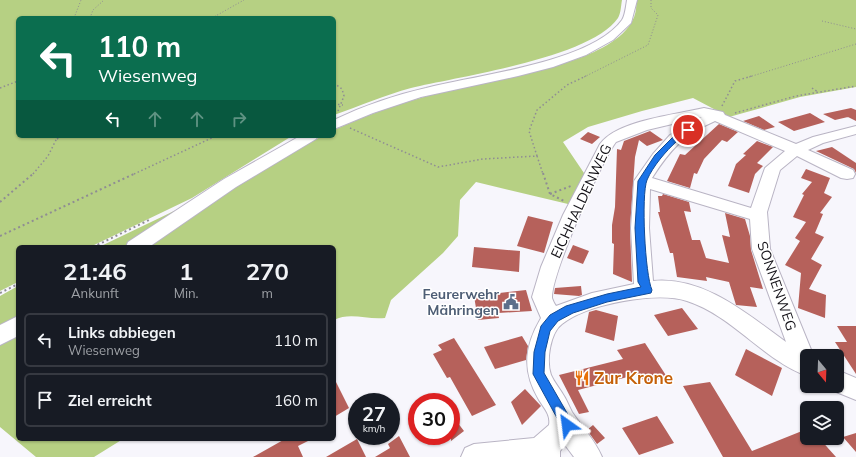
<!DOCTYPE html>
<html lang="de">
<head>
<meta charset="utf-8">
<style>
	body { margin:0; font-family:Mulish,sans-serif; background:#242831; color:#f1f3f6; height:100vh; display:flex; flex-direction:column; font-size:15px; white-space:nowrap }
	* { box-sizing:border-box; margin:0 }
	p { font-size:13px; color:#9ea1a6 }
	.icon { flex:none; width:22px; height:22px; fill:none; stroke:currentColor; stroke-width:2; stroke-linecap:round; stroke-linejoin:round }
	.map { position:relative; flex:1; overflow:hidden }
	.side { position:absolute; left:16px; top:245px; width:320px; height:196px; display:flex; flex-direction:column; background:#171b24; border-radius:6px; box-shadow:0 1px 3px #0004 }
	.side>* { flex:none }
	.hud { position:absolute; left:16px; top:16px; width:320px; height:122px; border-radius:6px; box-shadow:0 1px 3px #0004; background:#0b6e4f; color:#fff; overflow:hidden }
	.needle { width:26px; rotate:161deg }
	.buttons { position:absolute; left:800px; top:349px; display:grid; gap:8px }
	.buttons a { display:grid; place-items:center; width:44px; height:44px; border-radius:6px; background:#171b24; box-shadow:0 1px 3px #0004; font-size:20px }
	.speed { position:absolute; left:348px; top:393px; display:flex; gap:8px; font-size:20px; font-weight:700; text-align:center }
	.speed>* { display:grid; place-content:center; width:52px; height:52px; border-radius:50%; background:#171b24; box-shadow:0 1px 3px #0004; line-height:1 }
	.speed small { font-size:10px; font-weight:400 }
	.speed .limit { border:6px solid #d22; background:#fff; color:#111 }
	.pin { position:absolute; display:grid; place-items:center; width:34px; height:34px; color:#fff; margin:-17px; border:2px solid #fff; border-radius:50%; box-shadow:0 1px 4px #0007 }
	.me { position:absolute; width:44px; margin:-22px; rotate:329deg; stroke-linejoin:round; filter:drop-shadow(0 0 3px #0008) }
	.turn { display:flex; align-items:center; gap:14px; height:84px; padding:0 16px; font-size:18px }
	.turn .icon { width:52px; height:52px; stroke-width:2.5 }
	.turn b { display:block; font-size:28px; line-height:34px }
	.lanes { display:flex; align-items:center; height:38px; padding:0 16px; background:#0003; justify-content:center; gap:20px; direction:ltr }
	.lanes .off { opacity:.35 }
	.eta { display:flex; justify-content:space-evenly; align-items:center; height:68px; text-align:center }
	.eta b { font-size:24px; font-weight:700; line-height:28px }
	ul { padding:0; list-style:none }
	li { display:flex; align-items:center; gap:12px; height:54px; margin:0 8px 6px; padding:0 8px; border:2px solid #363941; border-radius:6px }
	li div { flex:1 }
	li b { display:block; font-size:15px }
	li em { font-style:normal }
	.map>svg:first-child { display:block }
</style>
</head>
<body>
<div class="map">
<svg width="856" height="457" viewBox="0 0 856 457">
	<rect width="100%" height="100%" fill="#f7f6fc"/>
	<path fill="#b6d083" d="M0 0H622C621 5 621 13 618 18 591 58 460 76 411 88 385 95 360 106 334 115V18H18V136H292L192 198 90 247H18V282L0 291Z
		M636 0H856V87L800 97 729 117 693 98 642 111 588 127 563 142 586 176 568 204 476 182 460 200 458 236 443 253 391 300 385 318C367 320 350 312 334 320V247H147L251 176 322 136H334V130C361 118 388 107 417 99 442 91 468 86 494 80 531 72 643 54 636 0Z
		M186 206 127 247H99L174 211Z
		M18 286V319L0 331V296Z
		M18 333V439H123L94 457H36L0 427V344Z"/>
	<path fill="#b6615b" d="M851 108 856 110V121L840 113 848 117 835 120 823 114Z
		M810 113 825 122 794 131 778 122Z
		M759 116 775 127 764 130 743 121Z
		M719 124 738 132 727 142 722 140 704 159 697 174 694 173 690 188 667 181 680 154 685 155Z
		M650 131 663 140 647 146 639 140 635 157 630 228 632 282 613 274 614 244 612 243V225L615 207 617 149 621 150 624 141Z
		M588 132 600 137 592 144 580 139Z
		M757 141 773 147 757 163 763 166 755 174 749 193 728 186 736 164 746 155 743 154Z
		M832 147 856 163V173L854 169 816 151Z
		M806 169 830 178 824 193 832 197 820 213 823 214 815 233 824 237 811 259 822 265 809 289 826 295 825 318 798 308 801 273 785 265 800 241 795 238 806 222 793 217 804 195 802 194 812 182 801 178Z
		M663 194 689 202 691 212 684 211 692 240H700L706 258 729 263 722 235 730 237 725 213 745 219 750 236 751 250 763 289 750 287 757 307 736 305 729 282 706 277 707 281 677 277 673 253H670L658 212H660L658 196H662Z
		M528 216 553 222 544 253 517 246Z
		M573 245 589 251 583 264 567 258Z
		M474 247 520 251 519 272 472 267Z
		M581 286 582 295 579 296 554 294 555 288Z
		M526 290 532 311 498 313 499 318 478 320 474 296Z
		M682 308 698 329 668 336 654 315Z
		M596 310 618 316 614 341 585 332 589 312Z
		M837 326H856V374L835 342H847Z
		M522 336 528 346 526 360 495 369 484 347Z
		M454 338 496 405 472 416 450 377 447 378 433 354 442 350 438 345Z
		M645 343 667 377 645 383 639 374 578 390 589 412 579 414 559 375 623 359 617 350Z
		M746 349 782 368 772 396 735 375Z
		M334 378 349 408 334 417Z
		M710 382 752 451 807 429V438H819L836 457H723L683 386Z
		M525 389 541 406 522 425 511 402Z
		M451 414 464 431 451 441Z
		M657 416 674 443 639 455 622 428Z
		M593 425 605 438 597 444 587 430Z
		M856 433V452L843 437Z
		M399 436 410 457H375L390 448 388 444Z
		M285 439H312L298 446 303 457H253Z
		M357 439 366 457H326Z"/>
	<g fill="none" stroke-linecap="round" stroke-linejoin="round">
		<defs>
			<path id="minor" d="M627 0H637L631 23 613 40 586 55 553 67 518 76 421 97 373 113 334 129V120C363 106 395 95 426 88 475 75 591 63 622 20 625 16 626 6 627 0Z
				M704 108 723 112 725 115 796 144 813 137 856 126V134L823 143 808 150 853 170 855 174 853 178 847 179 841 178 797 156 780 170 767 212 770 249 812 352 811 356H807V376C763 360 733 316 687 301 657 291 587 304 562 324 550 333 546 361 551 375 554 382 560 389 564 396 567 401 569 406 572 412 582 427 595 440 602 457H574L565 445 560 451V457H461L465 448 474 444 534 438 549 425C551 415 544 408 539 400 522 371 524 347 541 318L532 297 541 267 563 215 600 144C618 120 675 115 704 108ZM702 117 670 135 653 154 634 181 631 228 634 284 592 293 556 306C554 303 553 301 552 298 551 275 601 162 616 142L647 130ZM715 121 785 151 765 168 751 208 652 178C670 150 683 135 715 121ZM650 189 750 219 752 249 786 342C747 314 704 276 653 281L649 228Z
				M300 136H318L316 139 236 187 149 247H126L128 242 224 179Z
				M18 316V336L0 345V325Z
				M837 370 856 378V400L829 389 828 386H837Z"/>
		</defs>
		<use href="#minor" stroke="#b9b4c4" stroke-width="2"/>
		<path stroke="#8f8d93" stroke-width="1" stroke-dasharray="1 2" stroke-linecap="butt" d="M74 18 81 0
			M90 18 93 10 104 0
			M212 18 244 0
			M822 21 856 29
			M584 77 648 45 658 15 651 8V0
			M749 77 856 44"/>
		<path stroke="#8f8d93" stroke-width="1.5" stroke-dasharray="1.5 2.5" stroke-linecap="butt" d="M334 83 342 89 344 96 338 111
			M0 88 18 81
			M812 88 818 92
			M334 104 343 105
			M722 106 735 81 752 76
			M735 113 796 96 856 86
			M350 128 438 167 483 159 537 156 543 174
			M57 139 62 136
			M537 156 529 131 537 110 567 85 586 76
			M33 174 48 156 58 136
			M134 174 216 136"/>
		<path stroke="#8f8d93" stroke-width="2" stroke-dasharray="2 3" stroke-linecap="butt" d="M543 173 550 194 564 201
			M550 194 571 186
			M0 202 34 173
			M0 236 136 173
			M93 247 149 220
			M0 293 18 284"/>
		<use href="#minor" fill="#fff" fill-rule="evenodd"/>
	</g>
	<path fill="#1a73e8" stroke="#114b97" d="M686 128 692 130C688 134 682 137 677 141 666 151 653 166 647 180 641 195 645 275 652 290L651 293 607 302 573 313 558 321 550 331 545 352 544 373 574 425 572 429 567 431 563 429 533 374 534 352 541 326 550 315 566 306 607 294 641 287 638 282 635 228 638 181 655 155 673 137Z"/>
	<defs>
		<symbol id="civic-bare" viewBox="-9 -9 18 18"><path d="M-.6-6.5H3V-4.5H.6V-3L4-1V1h2V6H-6V1h2V-1L-.6-3ZM-1.2 2.5V6h2.4V2.5Z" fill="#5c6f8a" stroke="#fff" stroke-width="2.5" paint-order="stroke"/></symbol>
		<symbol id="restaurant-bare" viewBox="-9 -9 18 18"><path d="M-5-6h1v4h1v-4h1v4h1v-4h1v5L-1.5 .5V6h-2V.5L-5-1ZM5-6V6H3V1.5H1.5Q1.5-4 5-6Z" fill="#e8710a" stroke="#fff" stroke-width="2.5" paint-order="stroke"/></symbol>
	</defs>
	<g fill-rule="evenodd">
		<use href="#civic-bare" x="500" y="291" width="22" height="22"/>
		<use href="#restaurant-bare" x="571" y="367" width="22" height="22"/>
	</g>
	<g text-anchor="middle" stroke-width="3" stroke-linejoin="round" paint-order="stroke">
		<g font-size="14" fill="#131117" stroke="#fff">
			<text transform="translate(581 201) rotate(-65)" y="5">EICHHALDENWEG</text>
			<text transform="translate(777 286) rotate(71)" y="5">SONNENWEG</text>
		</g>
		<g font-size="14" font-weight="bold" fill="#4e5e75" stroke="#fff" text-anchor="end">
			<text x="499" y="299">Feurerwehr<tspan x="499" dy="16">Mähringen</tspan></text>
		</g>
		<g font-size="17" font-weight="bold" fill="#c56008" stroke="#fff" text-anchor="start">
			<text x="594" y="384">Zur Krone</text>
		</g>
	</g>
</svg>
<div class="buttons">
<a><svg class="needle" viewBox="-14 -14 28 28"><path d="M0-13l5 13h-10z" fill="#e53935"/><path d="M0 13l5-13h-10z" fill="#9ea1a6"/></svg></a>
<a><svg class="icon" aria-label="layers" viewBox="0 0 24 24"><path d="M12 4l9 5-9 5-9-5zM3 14l9 5 9-5"/></svg></a>
</div>
<div class="speed"><div>27<small>km/h</small></div><div class="limit">30</div></div>
<div class="pin" style="left:688px;top:130px;background:#d93025"><svg class="icon" aria-label="arrive" viewBox="0 0 24 24"><path d="M6 21V4h12l-3 4 3 4H6"/></svg></div>
<svg class="me" style="left:567px;top:425px" viewBox="-20 -20 40 40"><path d="M0-17L14 15 0 8-14 15z" fill="#1a73e8" stroke="#fff" stroke-width="4"/></svg>
<div class="hud">
<div class="turn"><svg class="icon" aria-label="left" viewBox="0 0 24 24"><path d="M17 20v-9H6M10 6l-5 5 5 5"/></svg><div><b>110 m</b>Wiesenweg</div></div>
<div class="lanes"><svg class="icon" aria-label="left" viewBox="0 0 24 24"><path d="M17 20v-9H6M10 6l-5 5 5 5"/></svg><svg class="icon off" aria-label="ahead" viewBox="0 0 24 24"><path d="M12 20V5M6 11l6-6 6 6"/></svg><svg class="icon off" aria-label="ahead" viewBox="0 0 24 24"><path d="M12 20V5M6 11l6-6 6 6"/></svg><svg class="icon off" aria-label="right" viewBox="0 0 24 24"><path d="M7 20v-9h11M14 6l5 5-5 5"/></svg></div>
</div>
<section class="side">
<div class="eta">
<div><b>21:46</b><p>Ankunft</p></div>
<div><b>1</b><p>Min.</p></div>
<div><b>270</b><p>m</p></div>
</div>
<ul>
<li><svg class="icon" aria-label="left" viewBox="0 0 24 24"><path d="M17 20v-9H6M10 6l-5 5 5 5"/></svg><div><b>Links abbiegen</b><p>Wiesenweg</p></div><em>110 m</em></li>
<li><svg class="icon" aria-label="arrive" viewBox="0 0 24 24"><path d="M6 21V4h12l-3 4 3 4H6"/></svg><div><b>Ziel erreicht</b></div><em>160 m</em></li>
</ul>
</section>
</div>
</body>
</html>
